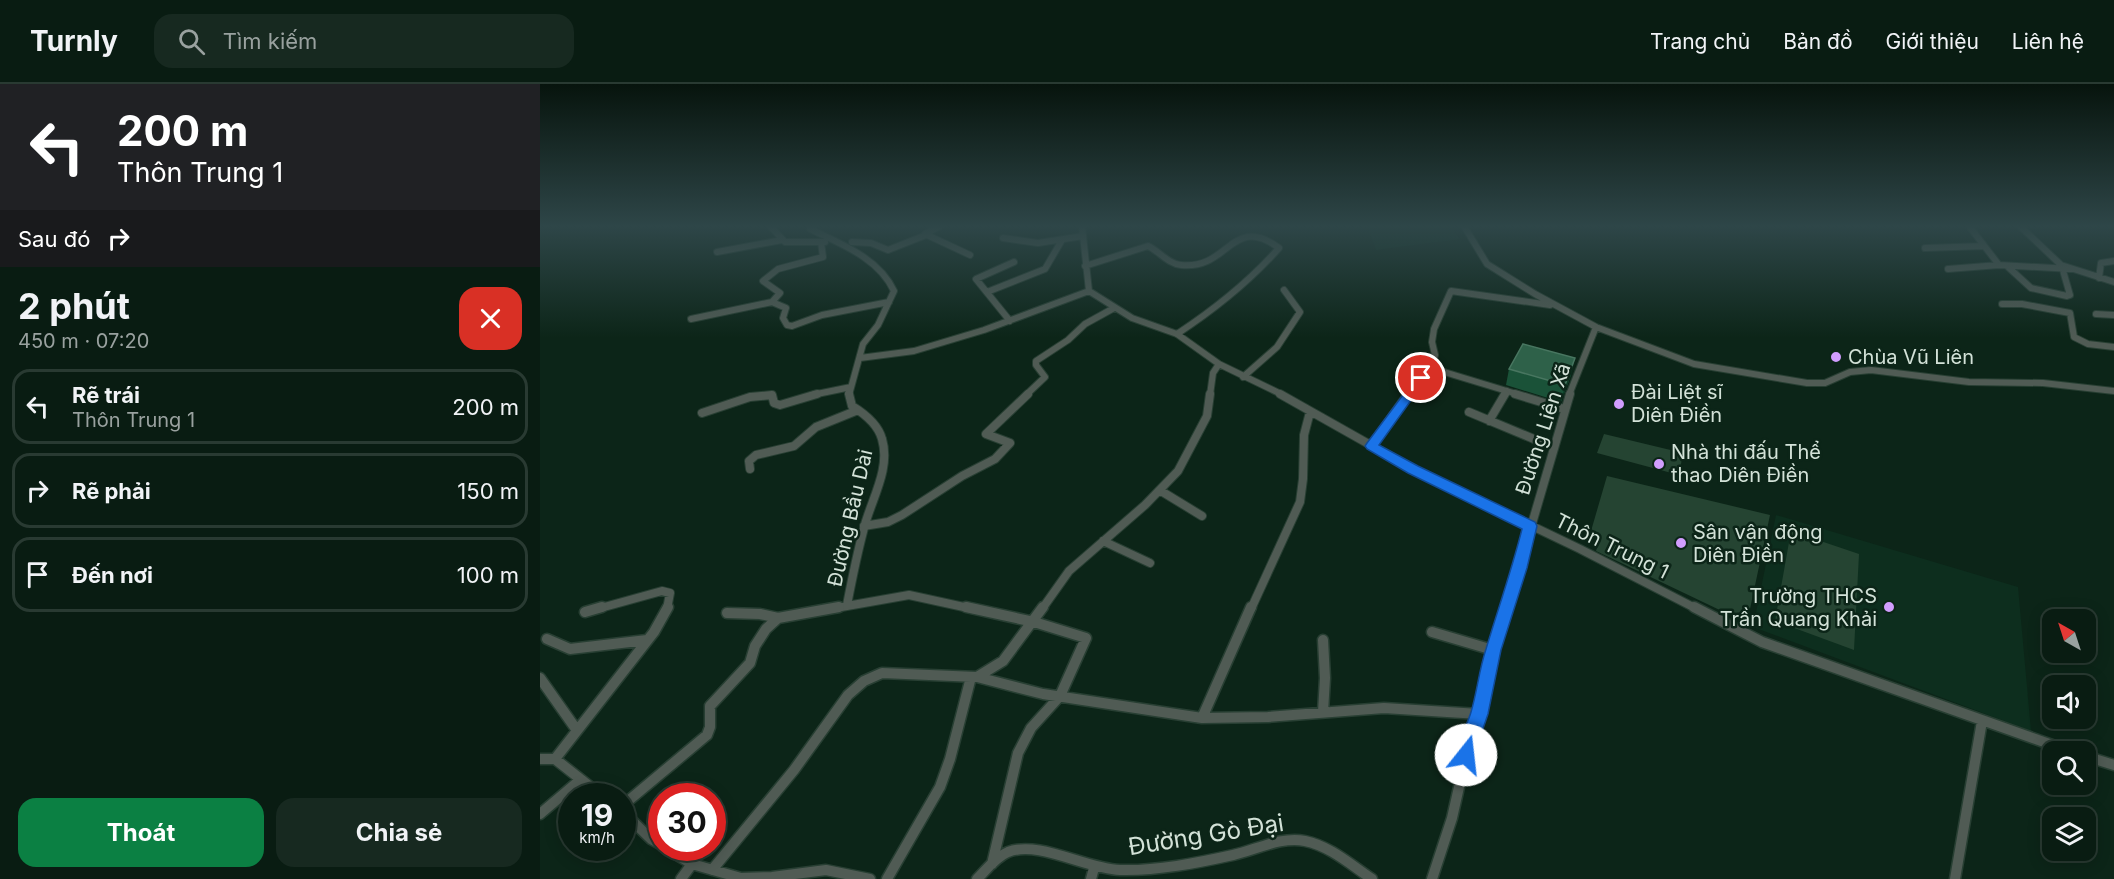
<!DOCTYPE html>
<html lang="vi">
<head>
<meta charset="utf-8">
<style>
	body { margin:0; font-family:Inter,sans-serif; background:#172920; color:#f1f3f6; height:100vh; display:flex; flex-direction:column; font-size:22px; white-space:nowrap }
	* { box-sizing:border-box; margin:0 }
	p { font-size:20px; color:#99a19f }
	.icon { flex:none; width:33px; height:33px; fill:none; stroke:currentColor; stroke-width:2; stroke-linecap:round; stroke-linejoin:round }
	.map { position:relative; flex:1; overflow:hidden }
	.panel { display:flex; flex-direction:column; background:#091c12; width:540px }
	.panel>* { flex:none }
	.hud { background:#202124; color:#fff; overflow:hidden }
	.needle { width:39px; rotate:321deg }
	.tools { position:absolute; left:1502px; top:525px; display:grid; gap:12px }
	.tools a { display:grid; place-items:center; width:54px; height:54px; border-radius:12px; background:#091c12; box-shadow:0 3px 15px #0003,0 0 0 2px #293a32; font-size:30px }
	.speed { position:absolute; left:18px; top:699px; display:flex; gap:12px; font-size:30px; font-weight:700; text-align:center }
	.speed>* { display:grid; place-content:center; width:78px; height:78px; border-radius:50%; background:#091c12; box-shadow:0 3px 15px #0003,0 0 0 2px #293a32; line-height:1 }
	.speed small { font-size:15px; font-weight:400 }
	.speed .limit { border:9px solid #d22; background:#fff; color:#111 }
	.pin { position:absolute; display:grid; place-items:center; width:51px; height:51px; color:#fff; margin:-26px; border:3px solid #fff; border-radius:50%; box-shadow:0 2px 6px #0007 }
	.me { position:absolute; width:66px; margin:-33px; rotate:16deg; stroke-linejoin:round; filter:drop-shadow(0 0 4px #0008) }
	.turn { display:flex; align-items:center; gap:21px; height:126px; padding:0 18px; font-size:27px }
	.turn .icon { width:78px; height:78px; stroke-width:2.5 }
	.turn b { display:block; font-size:42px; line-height:51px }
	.then { display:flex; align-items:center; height:57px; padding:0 18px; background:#0003; gap:12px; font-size:22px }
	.round { display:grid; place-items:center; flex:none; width:63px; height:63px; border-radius:18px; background:#172920 }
	.head { display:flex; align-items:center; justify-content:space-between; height:102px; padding:0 18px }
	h1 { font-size:36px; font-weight:700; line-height:45px }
	.button { display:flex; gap:12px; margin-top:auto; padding:12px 18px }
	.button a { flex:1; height:69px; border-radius:18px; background:#0b8043; color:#fff; font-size:24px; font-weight:700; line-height:69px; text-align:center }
	.button a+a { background:#172920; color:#f1f3f6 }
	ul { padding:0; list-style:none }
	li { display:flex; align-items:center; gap:18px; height:75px; margin:0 12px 9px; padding:0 6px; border:3px solid #293a32; border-radius:18px }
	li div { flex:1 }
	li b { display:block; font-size:22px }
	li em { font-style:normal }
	header { display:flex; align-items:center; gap:36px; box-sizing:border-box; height:84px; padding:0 30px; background:#091c12; border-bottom:2px solid #293a32 }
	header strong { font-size:28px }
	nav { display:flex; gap:33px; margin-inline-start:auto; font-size:21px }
	.search { width:420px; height:54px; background:#172920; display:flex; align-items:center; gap:15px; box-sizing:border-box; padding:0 21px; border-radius:18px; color:#99a19f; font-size:22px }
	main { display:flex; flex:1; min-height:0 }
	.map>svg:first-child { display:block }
</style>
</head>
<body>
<header>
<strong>Turnly</strong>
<div class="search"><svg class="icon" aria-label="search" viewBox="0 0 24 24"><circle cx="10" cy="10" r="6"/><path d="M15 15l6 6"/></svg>Tìm kiếm</div>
<nav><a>Trang chủ</a><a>Bản đồ</a><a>Giới thiệu</a><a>Liên hệ</a></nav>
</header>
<main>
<section class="panel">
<div class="hud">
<div class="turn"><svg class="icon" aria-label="left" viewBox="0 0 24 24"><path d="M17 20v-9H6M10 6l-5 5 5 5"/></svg><div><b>200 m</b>Thôn Trung 1</div></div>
<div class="then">Sau đó<svg class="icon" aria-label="right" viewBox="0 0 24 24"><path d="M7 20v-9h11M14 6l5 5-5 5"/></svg></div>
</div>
<div class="head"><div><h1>2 phút</h1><p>450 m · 07:20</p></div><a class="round" style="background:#d93025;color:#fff"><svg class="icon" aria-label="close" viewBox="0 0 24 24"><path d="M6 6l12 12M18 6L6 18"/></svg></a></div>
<ul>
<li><svg class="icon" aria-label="left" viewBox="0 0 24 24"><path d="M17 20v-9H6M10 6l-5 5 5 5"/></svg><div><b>Rẽ trái</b><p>Thôn Trung 1</p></div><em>200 m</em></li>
<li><svg class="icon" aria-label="right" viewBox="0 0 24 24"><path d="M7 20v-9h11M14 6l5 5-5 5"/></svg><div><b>Rẽ phải</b></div><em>150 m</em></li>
<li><svg class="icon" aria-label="arrive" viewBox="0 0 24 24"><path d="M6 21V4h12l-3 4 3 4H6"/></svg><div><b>Đến nơi</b></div><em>100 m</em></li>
</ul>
<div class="button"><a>Thoát</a><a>Chia sẻ</a></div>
</section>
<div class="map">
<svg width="1574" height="795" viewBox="0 0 1574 795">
	<rect width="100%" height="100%" fill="#0c2518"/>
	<path fill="#0d2e1e" d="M827 142H910L920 155 836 166Z
		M1236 431 1478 503 1491 647 1213 543Z"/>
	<path fill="#254432" d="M1064 350 1143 369 1139 391 1057 369Z
		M1067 392 1230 431 1207 539 1056 467 1061 452 1051 447Z
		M1251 447 1319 470 1314 566 1235 537Z"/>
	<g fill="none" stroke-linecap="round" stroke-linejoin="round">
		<defs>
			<path id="street-far2" d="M230 142 245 158H285
				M270 142V145C301 160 339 174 354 207L338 241 323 260 309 311
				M400 142 385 150 430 171
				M542 142 549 207 592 234 637 250 679 280 743 311
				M924 142 947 180 995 210 1056 243 1029 311
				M1429 142 1459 181 1532 185
				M1480 142 1521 181 1574 198
				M463 154 498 159 543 152
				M281 158 283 173 238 185 223 197 240 209 232 218 246 224 243 234 247 241 252 242 282 231 349 218
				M312 158 331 159 348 166 386 151
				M1385 164 1444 162
				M177 168 242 156
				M545 182 608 162C619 167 628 180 641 181 690 186 691 129 739 164 709 198 675 225 637 250
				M1467 182 1491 204 1527 212 1530 211 1522 183
				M1408 185 1459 181
				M1559 194 1561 179 1574 177
				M447 208 505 185 522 156
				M1462 220H1482L1530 229 1534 253 1548 260 1574 263
				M1556 230 1574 231
				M151 235 232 218
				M470 237 436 195 474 178
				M1056 243 1154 280 1267 299H1285L1310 288 1331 286 1429 298 1503 299 1574 307
				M320 274 374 267 444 246 549 207
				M891 284 980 311
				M703 293 737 263 760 228 744 206
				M229 311H232
				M272 311 311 303
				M486 311 505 293 496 281V277L528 256 545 240 574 224
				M670 311 673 289 679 280
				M867 311 891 284 895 271 892 258 894 245 911 207 1010 221
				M964 311 967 307"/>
			<path id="street-far1" d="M740 310 873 385 1040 465 1157 525
				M975 310 1024 325
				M929 328 1013 363
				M162 329 210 313 232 311 234 319 240 321 277 310
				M949 337 965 310
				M831 362 868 310
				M210 385 209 377 216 371 254 362 276 343 318 326
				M621 407 662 432
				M324 442 348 438 362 431 422 392 455 375 470 359 446 350 488 310
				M563 457 610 479
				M307 521C312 495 317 470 324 444 331 416 351 385 342 355 338 340 325 330 312 322L309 310
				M57 525 122 507 130 509 127 525
				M290 525 369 511 433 525
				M502 525 529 487 605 421 638 387 667 332 670 310
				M711 525 760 418 763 395 764 351 770 328
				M967 525 1030 310"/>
			<path id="street" d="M426 523 494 538 546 554 520 612 491 644 478 669 452 780
				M1154 523 1222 558 1532 668
				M45 528 62 523
				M187 529 220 530 238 534
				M892 548 953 566
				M7 555 30 565 107 556
				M783 556 785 594 783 628
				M437 593 463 577 503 523
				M0 594 36 645
				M662 634 711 523
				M1545 672 1574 681
				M0 675H15L62 712
				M15 675 114 548 128 523
				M82 722 167 651 170 643V622L210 579 215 562 226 545 238 534 299 523
				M82 727 111 755 122 761
				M0 730 40 696
				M125 764 152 780 201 794 232 793 286 786 330 795
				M172 786 254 686 308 611 324 597 342 589 437 593 503 610 662 634 728 633 844 624 939 630
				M141 795 152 780
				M347 795 400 703 410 675 431 593
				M437 795C446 786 456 773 468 768 499 756 546 785 580 786 617 787 657 779 693 771 716 766 741 752 765 757 790 762 811 781 832 795
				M551 795 554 784
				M892 795 912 734 931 650 939 630 953 566 967 523
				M1415 795 1442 637"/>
		</defs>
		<use href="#street-far2" stroke="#283f33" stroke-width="8"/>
		<use href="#street-far1" stroke="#283f33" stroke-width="10"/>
		<use href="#street" stroke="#283f33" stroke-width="13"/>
		<use href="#street-far2" stroke="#505b54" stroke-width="6"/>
		<use href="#street-far1" stroke="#505b54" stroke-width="8"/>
		<use href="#street" stroke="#505b54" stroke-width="10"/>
	</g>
	<path fill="#1a5238" d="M969 285 1031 291 1021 318 966 301Z"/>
	<path fill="#0c3924" d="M1035 274 1031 291 1021 318 1025 301Z"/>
	<path fill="#2e6149" stroke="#487660" stroke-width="1.5" d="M983 260 1035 274 1025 301 969 285Z"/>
	<linearGradient id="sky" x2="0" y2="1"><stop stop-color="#07140d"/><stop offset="0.56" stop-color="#2e4648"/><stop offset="1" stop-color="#2e4648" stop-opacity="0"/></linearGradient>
	<rect width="1574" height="254" fill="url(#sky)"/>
	<path fill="#1a73e8" stroke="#114b97" stroke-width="1.5" d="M881 291 887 294 839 361 878 382 995 438 997 442 987 484 961 566 948 630 932 677 926 679 920 677C913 661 927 643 931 628 937 608 939 586 946 565 958 525 972 485 982 445L868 389 827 365 825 362 827 359 877 292Z"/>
	<g fill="#d19dfe" stroke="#0c2518" stroke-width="2">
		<circle cx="1296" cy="273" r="6"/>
		<circle cx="1079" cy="320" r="6"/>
		<circle cx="1119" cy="380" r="6"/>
		<circle cx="1141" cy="459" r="6"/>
		<circle cx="1349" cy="523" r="6"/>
	</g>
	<g text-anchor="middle" stroke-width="5" stroke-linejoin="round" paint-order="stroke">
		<g font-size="20" fill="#d3e2d8" stroke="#0c2518" text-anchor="start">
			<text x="1308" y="280">Chùa Vũ Liên</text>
			<text x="1091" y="315">Đài Liệt sĩ<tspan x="1091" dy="23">Diên Điền</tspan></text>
			<text x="1131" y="375">Nhà thi đấu Thể<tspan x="1131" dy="23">thao Diên Điền</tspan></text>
			<text x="1153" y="455">Sân vận động<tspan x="1153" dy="23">Diên Điền</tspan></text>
			<text x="1337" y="519" text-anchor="end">Trường THCS<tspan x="1337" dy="23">Trần Quang Khải</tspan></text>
		</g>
		<g font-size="20" fill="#d3e2d8" stroke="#0c2518">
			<text transform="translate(1003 345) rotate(-72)" y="7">Đường Liên Xã</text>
			<text transform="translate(310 434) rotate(-77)" y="7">Đường Bầu Dài</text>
			<text transform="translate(1072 462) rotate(26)" y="7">Thôn Trung 1</text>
		</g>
		<g font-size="24" fill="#d3e2d8" stroke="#0c2518">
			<text transform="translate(666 751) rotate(-9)" y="8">Đường Gò Đại</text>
		</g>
	</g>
</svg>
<div class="tools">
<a><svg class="needle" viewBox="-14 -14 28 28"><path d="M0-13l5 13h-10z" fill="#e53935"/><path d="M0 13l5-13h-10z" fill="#99a19f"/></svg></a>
<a><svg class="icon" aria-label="sound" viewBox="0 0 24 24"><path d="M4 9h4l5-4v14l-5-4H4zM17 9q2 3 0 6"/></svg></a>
<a><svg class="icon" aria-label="search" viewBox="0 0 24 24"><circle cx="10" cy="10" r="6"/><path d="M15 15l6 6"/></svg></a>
<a><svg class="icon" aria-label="layers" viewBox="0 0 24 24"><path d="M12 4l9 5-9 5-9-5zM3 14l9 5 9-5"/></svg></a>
</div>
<div class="speed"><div>19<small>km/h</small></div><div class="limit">30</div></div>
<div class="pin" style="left:881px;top:294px;background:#d93025"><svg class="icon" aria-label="arrive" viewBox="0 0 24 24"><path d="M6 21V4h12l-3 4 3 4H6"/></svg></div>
<svg class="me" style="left:926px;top:671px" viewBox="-20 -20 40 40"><circle r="19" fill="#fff"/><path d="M0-13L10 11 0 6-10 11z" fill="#1a73e8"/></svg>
</div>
</main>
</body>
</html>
